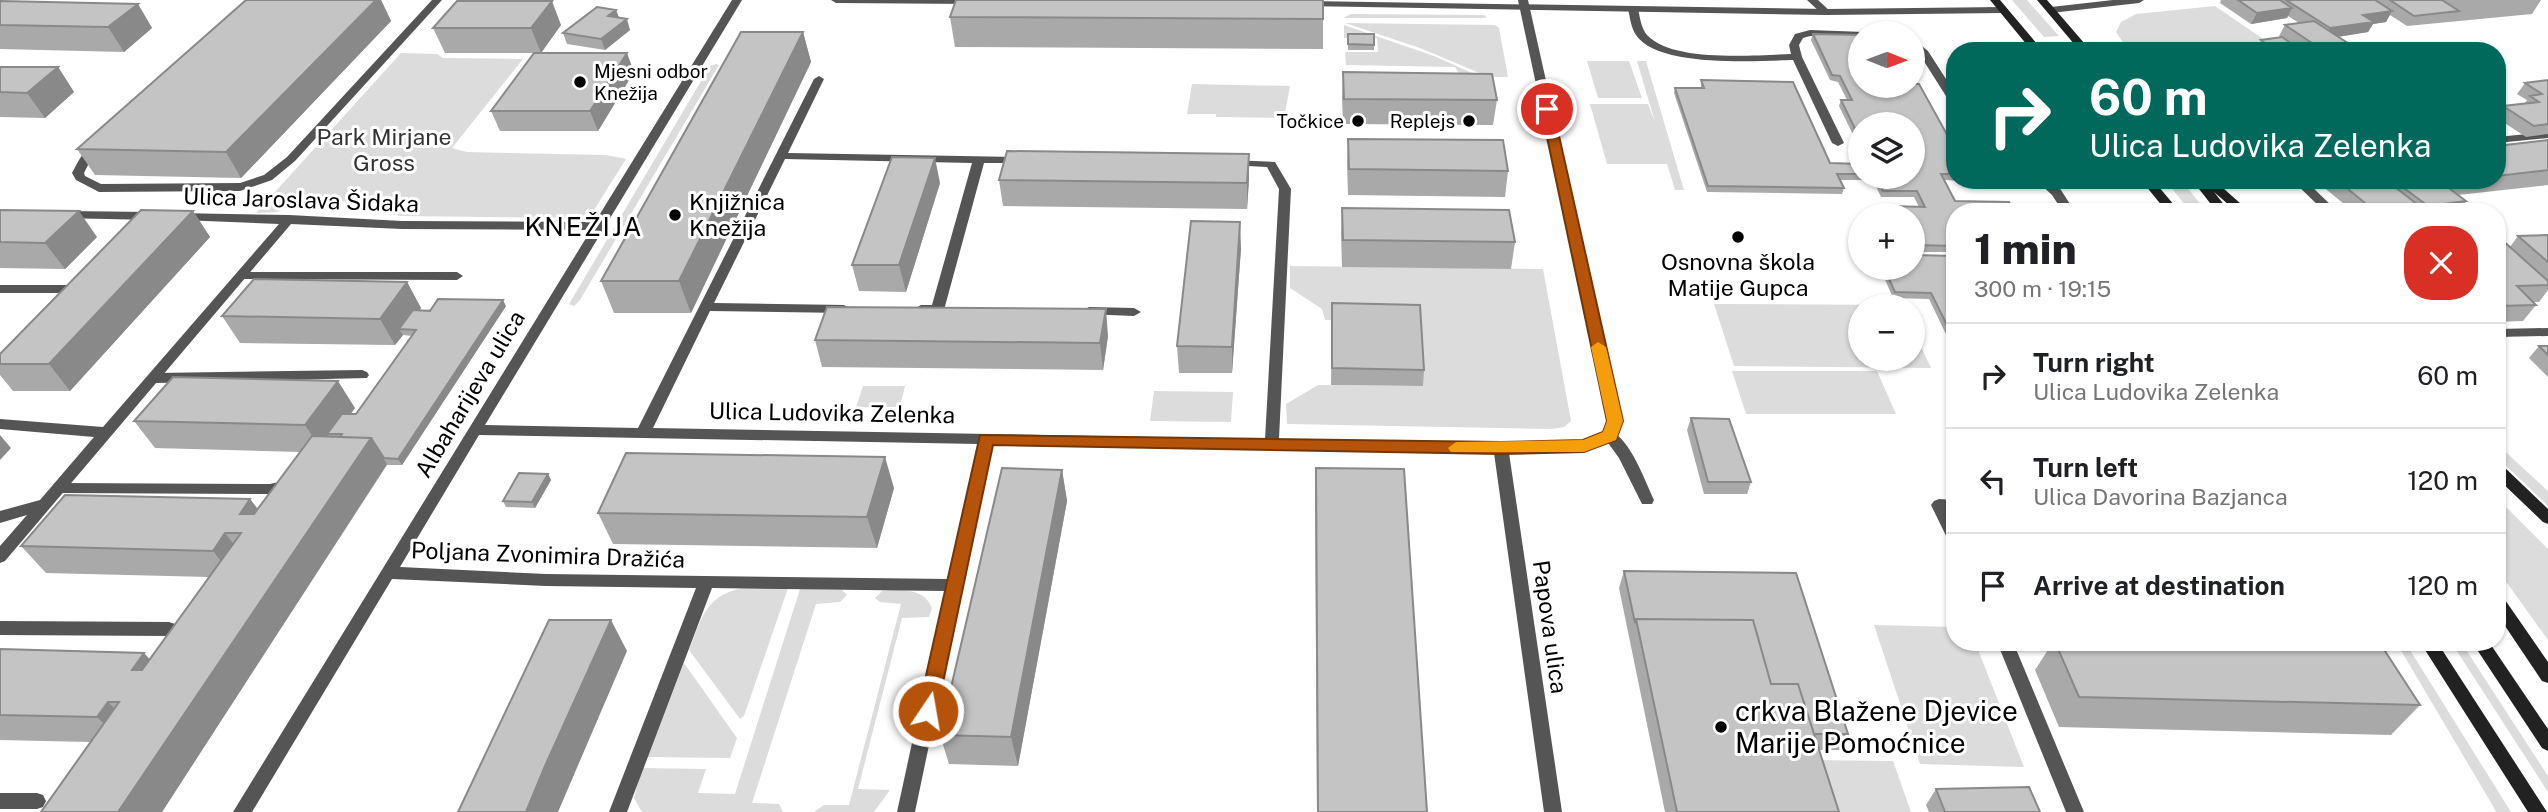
<!DOCTYPE html>
<html lang="en">
<head>
<meta charset="utf-8">
<style>
	body { margin:0; font-family:"Public Sans",sans-serif; background:#f6f6f6; color:#202124; height:100vh; display:flex; flex-direction:column; font-size:26px; white-space:nowrap }
	* { box-sizing:border-box; margin:0 }
	p { font-size:23px; color:#757577 }
	.icon { flex:none; width:38px; height:38px; fill:none; stroke:currentColor; stroke-width:2; stroke-linecap:round; stroke-linejoin:round }
	.map { position:relative; flex:1; overflow:hidden }
	.drawer { position:absolute; left:1946px; top:203px; width:560px; height:448px; display:flex; flex-direction:column; background:#fff; border-radius:28px; box-shadow:0 2px 5px #0004 }
	.drawer>* { flex:none }
	.hud { position:absolute; left:1946px; top:42px; width:560px; height:147px; border-radius:28px; box-shadow:0 2px 5px #0004; background:#00695c; color:#fff; overflow:hidden }
	.needle { width:46px; rotate:91deg }
	.tools { position:absolute; left:1848px; top:21px; display:grid; gap:14px }
	.tools a { display:grid; place-items:center; width:77px; height:77px; border-radius:50%; background:#fff; box-shadow:0 2px 5px #0004; font-size:35px }
	.pin { position:absolute; display:grid; place-items:center; width:60px; height:60px; color:#fff; margin:-30px; border:4px solid #fff; border-radius:50%; box-shadow:0 2px 7px #0007 }
	.me { position:absolute; width:77px; margin:-38px; rotate:12deg; stroke-linejoin:round; filter:drop-shadow(0 0 5px #0008) }
	.turn { display:flex; align-items:center; gap:24px; height:147px; padding:0 28px; font-size:32px }
	.turn .icon { width:91px; height:91px; stroke-width:2.5 }
	.turn b { display:block; font-size:49px; line-height:60px }
	.round { display:grid; place-items:center; flex:none; width:74px; height:74px; border-radius:28px; background:#f6f6f6 }
	.overview { display:flex; align-items:center; justify-content:space-between; height:119px; padding:0 28px }
	h1 { font-size:42px; font-weight:800; line-height:52px }
	ul { padding:0; list-style:none }
	li { display:flex; align-items:center; gap:21px; height:105px; padding:0 28px; border-top:2px solid #e0e0e0 }
	li div { flex:1 }
	li b { display:block; font-size:26px }
	li em { font-style:normal }
	.map>svg:first-child { display:block }
</style>
</head>
<body>
<div class="map">
<svg width="2548" height="812" viewBox="0 0 2548 812">
	<rect width="100%" height="100%" fill="#fff"/>
	<path fill="#dcdcdc" d="M2012 0H2027L2059 36 2044 37Z
		M2215 6 2272 45 2246 49 2247 51H2129L2116 32 2121 22 2136 14Z
		M1351 14 1485 15 1486 18H1343Z
		M1345 23 1495 25 1499 28 1508 77H1489L1420 48Z
		M1344 25 1434 56 1481 77 1460 75 1455 67 1346 65 1345 52H1378L1377 38H1344Z
		M401 53 437 54 443 58 523 59 452 148 467 152 606 155 626 159 589 218 400 216 388 213 385 202 301 201 277 212 256 213Z
		M1587 61H1629L1642 98H1598Z
		M1637 61H1646L1684 190H1675L1667 164H1607L1590 104H1648L1655 122Z
		M716 64 719 65 580 300 574 306 569 304 710 66Z
		M1192 84 1290 86 1284 118 1216 117V114H1187Z
		M2165 180H2181L2207 212H2191Z
		M1290 266 1543 269 1571 421 1564 427 1552 429 1287 424 1286 404 1318 385 1422 386 1418 322 1325 320 1322 309 1290 288Z
		M1714 304 1901 305 1860 306V359H1913V330L1931 368 1734 366Z
		M1732 371H1877L1896 414H1746Z
		M863 386H905L900 407H856Z
		M1154 391 1233 392 1231 422 1150 421Z
		M2497 444 2548 491V506L2497 457Z
		M2497 498 2548 549V640L2497 569Z
		M742 588H788L744 716 740 719 689 650C702 618 705 596 742 588Z
		M800 589 842 590 847 595 840 602 816 604 752 803 779 804 783 812H642L634 798 642 768 706 769 698 793 735 794Z
		M890 590C907 590 925 590 932 608L929 617 902 618 858 789 890 790 874 812H814L824 805H849L901 604 880 602 875 598 882 591Z
		M1874 625 1955 627V642H1975L2024 767 1920 764Z
		M2396 642H2405L2511 812H2496L2493 806Z
		M2451 642H2461L2548 776V792Z
		M684 663 737 738 730 758 647 757Z
		M1813 760 1893 761 1911 812H1828Z"/>
	<g fill="none" stroke-linecap="round" stroke-linejoin="round">
		<path fill="#555" fill-rule="evenodd" d="M432 0H442L295 161 272 180 240 191 99 192 76 180 72 173C79 160 84 148 98 143L104 146 91 159 84 173 85 176 101 184 240 183 264 175 287 157Z
			M1633 6 1638 9C1640 17 1641 28 1647 35 1673 63 1755 55 1791 54L1789 45 1795 34 1810 30 1864 32 1860 33V37L1810 36 1803 38 1799 45 1802 57 1844 143 1838 146 1832 143 1793 60C1757 61 1658 68 1636 35 1631 28 1630 17 1628 9Z
			M1913 39 1928 51 1955 93V105L1951 104 1920 55 1913 48Z
			M2036 180H2049L2061 190 2075 212H2063L2052 195Z
			M2292 180H2305L2338 212H2325Z
			M243 272H457L463 276 457 280 239 279 237 276Z
			M0 285H75L81 289 75 293H0Z
			M1089 307 1134 308 1141 312 1134 316 1084 314 1082 311Z
			M362 370 367 372 369 375 367 378 156 383 149 378 156 373Z
			M1610 431C1630 438 1645 481 1654 500L1652 504H1642L1619 458 1603 436Z
			M292 479 297 480 299 484 297 488 270 494 60 493 55 492 53 488 55 484 60 483 270 484Z
			M1939 499 1955 500V512L1949 511 1955 523V546L1950 544 1931 505 1934 501Z
			M0 621 169 622 175 624 177 629 175 634 169 636 0 635Z
			M1997 642H2013L2084 812H2066Z
			M0 793H37L43 795 46 801 43 807 37 809H0Z"/>
		<path fill="#555" fill-rule="evenodd" d="M732 0H742L485 425 638 428 814 79 819 76 824 79 788 153 1022 157 1028 160 1022 163H984L944 310C937 317 920 315 914 309L921 305H932L972 163 785 159 714 303 844 305 851 309 844 313 710 311 653 428 1265 439 1279 189 1267 167 1227 165 1225 163 1231 160 1275 162 1291 189 1279 439 1501 443 1583 441 1604 433 1608 421 1518 0H1528L1622 421 1615 440 1584 451 1509 453 1562 812H1544L1494 453 992 444 915 812H897L945 591 712 588 627 812H609L696 588 546 586 392 579 252 812H233L591 230 402 229 291 224 5 561 0 563V546L27 515 0 523V511L40 500 94 437 0 429V419L103 427 279 224 180 220 176 219 174 216 176 213 289 215 402 221 595 222ZM479 435 978 444 948 579 546 574 400 567Z
			M1807 0H1818L1831 12 1822 14Z
			M2548 132V138L2497 143V137Z
			M64 211 153 212 159 216 153 220 60 218 58 215 60 212Z
			M2548 328V336L2497 337V329Z"/>
		<path fill="#555" fill-rule="evenodd" d="M831 0H979L980 1 975 4 836 3Z
			M2113 0H2144L2139 3 2051 13 2046 10 2051 7Z
			M1307 1 1826 9 2003 7 2008 10 2003 13 1826 15 1304 6V2Z"/>
		<path fill="#222" fill-rule="evenodd" d="M1990 0H2000L2043 51H2032Z
			M2037 0H2047L2091 51H2080Z
			M2141 180H2153L2180 212H2167Z
			M2192 180H2214L2250 212H2237L2214 192 2230 212H2217Z
			M2497 464 2502 465 2548 509V524L2543 522 2497 478Z
			M2497 595 2503 597 2548 662V683L2542 681 2497 614Z
			M2420 642H2437L2547 812H2528Z
			M2472 642H2489L2548 729V751L2542 748Z"/>
	</g>
	<path fill="#a9a9a9" d="M246 0H381L391 21 241 178 95 175 77 149Z
		M2221 0H2541L2532 14 2407 26 2390 15 2386 22 2373 24 2368 32 2338 37 2360 51H2255L2261 40 2281 37 2279 36 2285 25 2299 23 2288 16 2287 18 2251 24 2220 3Z
		M0 1 138 4 152 28 124 52 0 49Z
		M616 10 619 18 630 30 605 50 567 44 563 33Z
		M950 17 1323 19V49L955 47Z
		M561 25 541 53 634 72 598 131H500L491 111 534 53H445L433 28Z
		M803 32 811 62 691 313H614L601 281Z
		M1348 34 1374 45V50H1348Z
		M1813 34 1955 149V180H1967L1966 181 1944 180 1955 212V252H1913V215H1890L1889 212 1891 206 1919 207 1914 197H1881L1873 180H1840L1844 188 1842 194 1707 192 1674 93 1675 88H1701V80L1830 163 1860 164V177H1913L1860 124V149L1839 106 1841 100H1847L1838 82 1830 80 1811 40Z
		M0 67H58L74 92 45 118 0 117Z
		M1343 72 1497 100 1493 125 1343 124 1342 98Z
		M2548 80V134L2526 137 2497 118V114L2503 106 2525 103 2527 100 2517 94 2525 83Z
		M1348 139 1508 171 1505 197 1348 195 1347 164Z
		M2548 140V185L2458 195 2466 201 2459 212H2354L2322 186 2325 180H2386L2388 182 2390 180H2497V146Z
		M1249 154V179L1247 209 1003 206 999 180Z
		M940 183 906 292 859 291 852 265Z
		M1342 208 1515 242 1511 269 1342 267 1341 234Z
		M0 210 97 237 65 269 0 268Z
		M193 211 210 237 70 391H13L0 375V354Z
		M2548 235V290L2539 302H2534L2536 305 2523 321 2497 322V239L2510 247 2518 236Z
		M1241 248 1232 373H1179L1177 346Z
		M1955 256V353L1929 299 1893 298 1880 268H1913Z
		M407 282 421 308 420 310 506 306 402 465H387L162 812H41L90 742 0 740V649L149 659 209 577 46 573 21 546 250 499 258 509 300 452 155 448 134 421 355 408 350 414H356L412 336 403 335 395 345 240 343 222 316Z
		M1332 303 1424 370 1423 386 1331 385Z
		M1108 336 1103 370 822 367 815 340Z
		M2539 346H2548V377L2529 358Z
		M1691 418 1751 482 1747 494H1704L1687 430Z
		M1316 468 1427 812H1317L1315 499Z
		M1062 470 1067 501 1018 766 949 764 940 735Z
		M548 474 551 480 535 508 506 507 503 501Z
		M894 488 877 548 613 544 598 513Z
		M1624 571 1848 734 1840 750H1819L1839 812H1665L1619 588Z
		M2053 642H2144L2420 705 2391 735 2059 727 2035 670Z
		M1936 789 2040 812H1929L1926 805Z"/>
	<path fill="#898989" d="M376 0H381L391 21 241 178 226 152Z
		M552 1 561 25 541 53 531 28Z
		M138 4 152 28 124 52 108 27Z
		M2292 8 2287 18 2251 24 2257 13Z
		M616 10 620 20 608 16Z
		M2392 11 2386 22 2373 24 2368 32 2324 39 2330 28 2363 15Z
		M627 19 630 30 605 50 601 39Z
		M803 32 811 62 691 313 679 281Z
		M627 53 634 72 598 131 590 111Z
		M58 67 74 92 45 118 27 93Z
		M1249 154V179L1247 209V183Z
		M935 158 940 183 906 292 899 265Z
		M79 211 97 237 65 269 45 243Z
		M193 211 210 237 70 391 49 364Z
		M1240 222 1241 248 1232 373V347Z
		M407 282 421 308 406 329H399L403 335 395 345 380 319Z
		M503 300 506 306 402 465 398 459Z
		M1106 309 1108 336 1103 370 1100 343Z
		M338 381 355 408 336 434H327L331 440 323 452 305 425Z
		M0 435 11 448 0 460Z
		M371 438 387 464 162 812H118Z
		M885 457 894 488 877 548 867 517Z
		M1062 470 1067 501 1018 766 1011 737Z
		M548 474 551 480 535 508 532 502Z
		M250 499 270 526 240 514Z
		M225 533 246 560 234 578 213 551Z
		M611 620 627 651 558 812H526L545 766Z
		M144 653 168 679 132 670Z
		M108 702 134 728 123 743 97 717Z"/>
	<path fill="#c4c4c4" stroke="#898989" stroke-width="2" d="M246 0H376L226 152 77 149Z
		M956 0H1323V19L950 17Z
		M2238 0H2280L2292 8 2257 13Z
		M2286 0H2375L2392 11 2363 15 2374 22 2330 28Z
		M2390 0H2442L2459 11 2414 16Z
		M0 1 138 4 108 27 0 25Z
		M457 1H552L531 28H433Z
		M597 7 616 10 608 16 627 19 601 39 563 33Z
		M2314 21 2360 51H2324L2285 25Z
		M741 32H803L679 281H601Z
		M1348 34H1374V45L1348 44Z
		M1813 34 1860 35V86H1913V84H1919L1955 149V174H1941L1955 201 2009 202 2015 212H1955V246L1913 245V215H1895L1891 206 1925 207 1917 191H1883L1876 177H1913V124H1860V139L1841 100H1852L1840 76 1832 75Z
		M2282 37 2302 51H2276L2261 40Z
		M534 53H627L590 111H491Z
		M0 67H58L27 93 0 92Z
		M1343 72 1492 74 1497 100 1344 99Z
		M1701 80 1793 82 1830 163 1860 164V174H1837L1844 188 1708 186 1675 88H1704Z
		M2548 80V124L2534 126 2503 106 2539 102 2530 96 2542 94 2525 83Z
		M1348 139 1503 140 1508 171 1349 169Z
		M2548 140V170L2497 176V146Z
		M1007 151 1249 154 1247 183 999 180Z
		M892 157 935 158 899 265H852Z
		M2337 180H2386L2427 212H2376Z
		M2393 180H2438L2466 201 2428 206Z
		M1342 208 1509 210 1515 242 1343 240Z
		M0 210 79 211 45 243 0 242Z
		M141 210 193 211 49 364H0V354Z
		M1191 221 1240 222 1232 347 1177 346Z
		M2548 235V262L2518 236Z
		M2497 239H2501L2548 281V285L2517 286 2536 305 2497 306Z
		M1913 255 1955 256V341L1931 293 1895 292 1884 268H1913Z
		M254 279 407 282 380 319 222 316Z
		M438 299 503 300 398 459 384 458 371 438 340 437 342 434H327L342 414H356L416 330 399 329 413 310 430 311Z
		M1332 303 1420 305 1424 370 1332 368Z
		M827 307 1106 309 1100 343 815 340Z
		M2539 346H2548V355Z
		M173 377 338 381 305 425 134 421Z
		M1691 418 1729 419 1751 482H1708Z
		M312 436 371 438 118 812H41L119 702H108L97 717 0 715V649L144 653 132 670H142L241 533H225L213 551 21 546 65 495 250 499 240 514H254Z
		M626 453 885 457 867 517 598 513Z
		M1002 468 1062 470 1011 737 940 735Z
		M1316 468 1404 469 1427 812H1318Z
		M519 473 548 474 532 502 503 501Z
		M1624 571 1796 573 1848 734H1814L1798 684H1771L1753 620 1636 619 1635 623Z
		M1636 619 1753 620 1771 684H1798L1839 812H1677Z
		M549 620H611L545 766 526 812H458Z
		M2055 642H2144L2383 648 2420 705 2079 697Z
		M2029 787 2040 812H1945L1936 789Z"/>
	<path fill="#b45309" stroke="#753606" stroke-width="2" d="M1547 105 1553 109 1623 421 1616 440 1584 452 1501 454 993 445 937 711 934 717 928 719 921 717 918 711 980 435 1501 442 1583 440 1603 432 1607 421 1541 109Z"/>
	<path fill="#f59e0b" d="M1598 342 1606 347 1623 421 1616 440 1584 452H1451L1448 448 1456 442 1583 440 1603 432 1607 421 1591 347Z"/>
	<g fill="#000" stroke="#fff" stroke-width="2.5">
		<circle cx="580" cy="82" r="7"/>
		<circle cx="1358" cy="121" r="7"/>
		<circle cx="1469" cy="121" r="7"/>
		<circle cx="675" cy="215" r="7"/>
		<circle cx="1738" cy="237" r="7"/>
		<circle cx="1721" cy="727" r="7"/>
	</g>
	<g text-anchor="middle" stroke-width="6" stroke-linejoin="round" paint-order="stroke">
		<g font-size="19" fill="#000" stroke="#fff" text-anchor="end">
			<text x="594" y="78" text-anchor="start">Mjesni odbor<tspan x="594" dy="22">Knežija</tspan></text>
			<text x="1344" y="128">Točkice</text>
			<text x="1455" y="128">Replejs</text>
		</g>
		<g font-size="23" fill="#333" stroke="#fff">
			<text x="384" y="145">Park Mirjane<tspan x="384" dy="26">Gross</tspan></text>
		</g>
		<g font-size="23" fill="#000" stroke="#fff">
			<text transform="translate(301 200) rotate(2)" y="8">Ulica Jaroslava Šidaka</text>
			<text transform="translate(470 394) rotate(-59)" y="8">Albaharijeva ulica</text>
			<text transform="translate(832 413) rotate(1)" y="8">Ulica Ludovika Zelenka</text>
			<text transform="translate(548 555) rotate(2)" y="8">Poljana Zvonimira Dražića</text>
			<text transform="translate(1550 627) rotate(82)" y="8">Papova ulica</text>
		</g>
		<g font-size="23" fill="#000" stroke="#fff" text-anchor="start">
			<text x="689" y="210">Knjižnica<tspan x="689" dy="26">Knežija</tspan></text>
			<text x="1738" y="270" text-anchor="middle">Osnovna škola<tspan x="1738" dy="26">Matije Gupca</tspan></text>
		</g>
		<g font-size="26" letter-spacing="2" fill="#000" stroke="#fff">
			<text x="584" y="236">KNEŽIJA</text>
		</g>
		<g font-size="28" fill="#000" stroke="#fff" text-anchor="start">
			<text x="1735" y="721">crkva Blažene Djevice<tspan x="1735" dy="32">Marije Pomoćnice</tspan></text>
		</g>
	</g>
</svg>
<div class="tools">
<a><svg class="needle" viewBox="-14 -14 28 28"><path d="M0-13l5 13h-10z" fill="#e53935"/><path d="M0 13l5-13h-10z" fill="#757577"/></svg></a>
<a><svg class="icon" aria-label="layers" viewBox="0 0 24 24"><path d="M12 4l9 5-9 5-9-5zM3 14l9 5 9-5"/></svg></a>
<a>+</a>
<a>−</a>
</div>
<div class="pin" style="left:1547px;top:109px;background:#d93025"><svg class="icon" aria-label="arrive" viewBox="0 0 24 24"><path d="M6 21V4h12l-3 4 3 4H6"/></svg></div>
<svg class="me" style="left:928px;top:711px" viewBox="-20 -20 40 40"><circle r="17" fill="#b45309" stroke="#fff" stroke-width="3"/><path d="M0-11L8 9 0 5-8 9z" fill="#fff"/></svg>
<div class="hud">
<div class="turn"><svg class="icon" aria-label="right" viewBox="0 0 24 24"><path d="M7 20v-9h11M14 6l5 5-5 5"/></svg><div><b>60 m</b>Ulica Ludovika Zelenka</div></div>
</div>
<section class="drawer">
<div class="overview"><div><h1>1 min</h1><p>300 m · 19:15</p></div><a class="round" style="background:#d93025;color:#fff"><svg class="icon" aria-label="close" viewBox="0 0 24 24"><path d="M6 6l12 12M18 6L6 18"/></svg></a></div>
<ul>
<li><svg class="icon" aria-label="right" viewBox="0 0 24 24"><path d="M7 20v-9h11M14 6l5 5-5 5"/></svg><div><b>Turn right</b><p>Ulica Ludovika Zelenka</p></div><em>60 m</em></li>
<li><svg class="icon" aria-label="left" viewBox="0 0 24 24"><path d="M17 20v-9H6M10 6l-5 5 5 5"/></svg><div><b>Turn left</b><p>Ulica Davorina Bazjanca</p></div><em>120 m</em></li>
<li><svg class="icon" aria-label="arrive" viewBox="0 0 24 24"><path d="M6 21V4h12l-3 4 3 4H6"/></svg><div><b>Arrive at destination</b></div><em>120 m</em></li>
</ul>
</section>
</div>
</body>
</html>
